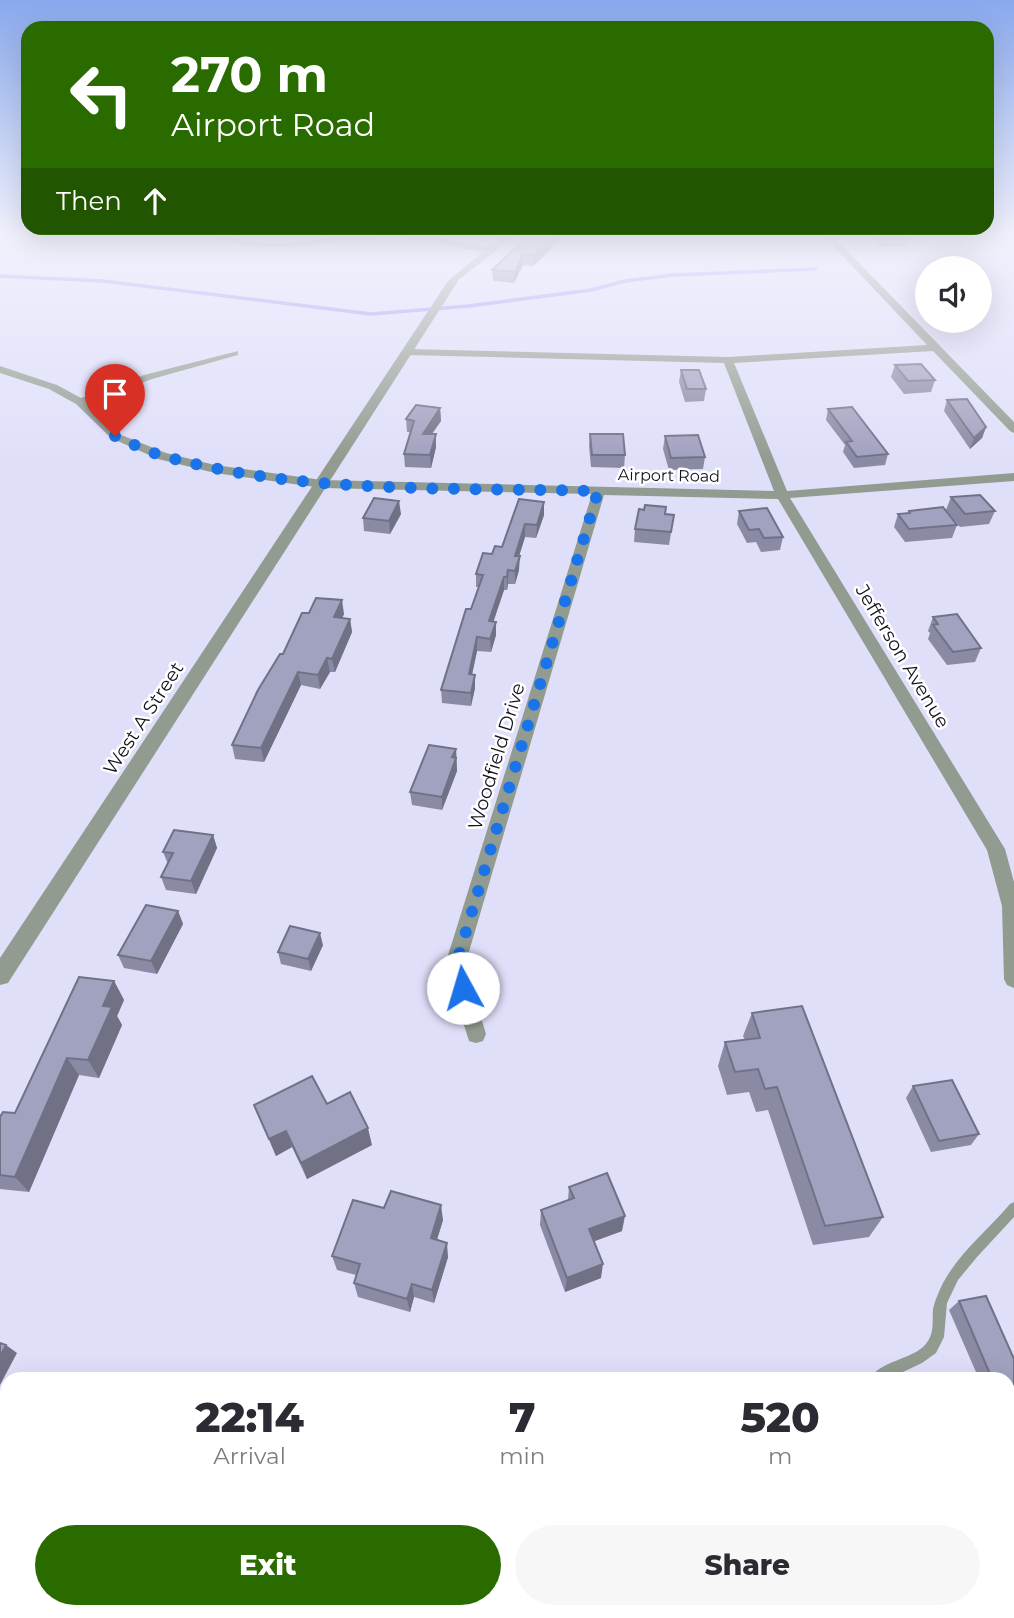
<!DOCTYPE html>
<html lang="en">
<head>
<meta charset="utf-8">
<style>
	body { margin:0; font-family:Montserrat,sans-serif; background:#f7f7f7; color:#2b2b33; height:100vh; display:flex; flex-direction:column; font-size:26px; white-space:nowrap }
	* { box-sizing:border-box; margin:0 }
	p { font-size:23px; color:#7c7c81 }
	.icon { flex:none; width:38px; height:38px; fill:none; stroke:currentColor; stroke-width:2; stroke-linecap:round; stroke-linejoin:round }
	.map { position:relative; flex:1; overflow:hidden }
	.drawer { position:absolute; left:0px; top:1372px; width:1015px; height:247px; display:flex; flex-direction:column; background:#fff; border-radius:21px 21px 0 0; box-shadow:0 7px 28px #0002 }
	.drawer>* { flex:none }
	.top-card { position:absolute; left:21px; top:21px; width:973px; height:214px; border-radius:21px; box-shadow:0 7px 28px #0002; background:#2a6b00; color:#fff; overflow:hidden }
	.controls { position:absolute; left:915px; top:256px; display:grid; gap:14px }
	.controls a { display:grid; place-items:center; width:77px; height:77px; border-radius:50%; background:#fff; box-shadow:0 7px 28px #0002; font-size:35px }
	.pin { position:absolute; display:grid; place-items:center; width:60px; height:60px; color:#fff; margin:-72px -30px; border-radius:50% 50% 50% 0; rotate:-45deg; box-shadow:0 0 7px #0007 }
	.pin .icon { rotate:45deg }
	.me { position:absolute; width:77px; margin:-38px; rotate:354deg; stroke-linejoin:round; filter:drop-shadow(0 0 5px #0008) }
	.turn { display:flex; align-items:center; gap:24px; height:147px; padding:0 35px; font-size:32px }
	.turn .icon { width:91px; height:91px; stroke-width:2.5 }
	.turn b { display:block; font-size:49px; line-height:60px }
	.then { display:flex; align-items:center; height:66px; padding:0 35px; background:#0003; gap:14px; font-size:26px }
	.eta { display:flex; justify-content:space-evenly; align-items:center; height:119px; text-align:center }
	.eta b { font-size:42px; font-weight:800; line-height:49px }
	.action { display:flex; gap:14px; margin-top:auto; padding:14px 35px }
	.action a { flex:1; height:80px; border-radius:42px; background:#2a6b00; color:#fff; font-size:28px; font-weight:800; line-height:80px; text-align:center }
	.action a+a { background:#f7f7f7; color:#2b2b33 }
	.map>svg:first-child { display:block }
</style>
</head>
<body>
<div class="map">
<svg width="1014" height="1618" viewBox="0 0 1014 1618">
	<rect width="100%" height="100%" fill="#dfdffa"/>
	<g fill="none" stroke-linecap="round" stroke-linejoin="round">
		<path stroke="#9c97f1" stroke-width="3.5" d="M0 276 103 281 371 314 469 306 591 290 625 281 673 275 816 269"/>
		<path fill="#929b8f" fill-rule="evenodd" d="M1014 1202V1217L977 1257 958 1280 947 1303 944 1337 936 1353 922 1363 888 1379H870C879 1361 911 1360 925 1345 935 1334 932 1322 933 1309 935 1300 939 1291 943 1283 959 1253 988 1230 1010 1204Z"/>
		<path fill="#929b8f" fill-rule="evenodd" d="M219 233H228L226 237C282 250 336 234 392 233 423 232 458 242 488 247L509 233H519L453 284 450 283V279L483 252C454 247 421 237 393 238 330 240 281 256 217 240Z
			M821 233H830L1014 422V433L1010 431 933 351 734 363 787 491 1014 473V481L790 498 1005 849 1014 882V988L1007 985 1004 979 1002 906 987 850 778 499 604 495 465 965 486 1034 483 1041 476 1043 469 1041 445 965 592 494 322 488 215 473 158 459 111 438 76 404 49 389 0 373V366L57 385 81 398 144 375 238 351V355L152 379 88 403 119 434 166 453 215 465 322 480 774 491 724 363 407 355 402 352 407 349 728 357 927 345Z"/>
		<path fill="#929b8f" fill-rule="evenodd" d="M453 278 458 281 8 983 0 985V958L448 281Z"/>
	</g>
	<path fill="#8a8aa5" d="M536 233H568L533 266 523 265 514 283 493 281 492 270 532 235Z
		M865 233H907L910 236 907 246 881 247Z
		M895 365 935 380 931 392 904 394 891 377Z
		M681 370 706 389 704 401 685 402 679 382Z
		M947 400 986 427 982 438 970 449 944 411Z
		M440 408 441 421 432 434 436 447 431 468 405 467 404 454 410 432H407L406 419Z
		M828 409 888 454 885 465 854 468 843 452 845 445 826 420Z
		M590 434 625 455 624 468 591 467 589 446Z
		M665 436 705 457 703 469 669 470 663 449Z
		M951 497 995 511 989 524 960 527 946 510Z
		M519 499 544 515 536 538 525 537 519 556V570L515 584H508L507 590H504L493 622 496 635 491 652 477 651 472 675 475 688 471 706 442 703 441 690 479 587H476V574L492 554 502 547Z
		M739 511 783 537 780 550 761 552 756 542 747 543 737 524Z
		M909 511 957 525 952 538 905 542 894 527 898 514 908 513Z
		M401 514 390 534 364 531 363 518Z
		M665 514 674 515 669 545 634 542 635 529Z
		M309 613 344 614 342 618 350 619 352 632 335 672H330L320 689 301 685 264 762 235 759 232 745 283 654Z
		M933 617 981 648 975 662 947 665 928 639 930 633 928 631Z
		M456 749 457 771 442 810 412 805 410 792Z
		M213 835 217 848 196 894 166 890 161 877 168 864 163 852Z
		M178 911 183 924 157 974 124 968 118 955Z
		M323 945 311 971 281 964 278 952Z
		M114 981 124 1000 117 1016 122 1025 99 1078 79 1075 29 1192 0 1189V1117L15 1113Z
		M752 1013 883 1217 869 1237 813 1245 768 1110 756 1112 749 1092 727 1095 718 1066 725 1042 745 1040 743 1036Z
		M913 1086 979 1134 971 1145 931 1152 906 1098Z
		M327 1104 372 1145 307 1179 292 1147 276 1156 254 1105Z
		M569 1187 622 1231 594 1241 601 1278 565 1292 540 1225 541 1210 568 1200Z
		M443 1220 437 1240 448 1257 434 1303 414 1297 410 1312 358 1297 354 1283 356 1275 337 1270 332 1256Z
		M959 1301 1014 1359V1397L1008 1398V1379H979L949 1310Z"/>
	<path fill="#717186" d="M557 233H568L533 266V255Z
		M523 254V265L514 283 515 272Z
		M440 408 441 421 423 446V434Z
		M986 427 982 438 970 449 974 438Z
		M436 434V447L431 468 430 455Z
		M399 501 401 514 390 534 389 521Z
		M544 502V515L536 538 537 525Z
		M525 524V537L515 569V556Z
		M520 556 519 570 515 584V571Z
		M508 570V584L507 590V577Z
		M504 577V590L489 635V621Z
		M342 600 344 614 336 631 334 617Z
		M350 619 352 632 335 672 332 659Z
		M496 622V635L491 652 490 639Z
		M477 637V651L469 688V674Z
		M327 658 330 672 320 689 318 675Z
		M298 672 301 685 264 762 261 748Z
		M475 675V688L471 706V693Z
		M456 749 457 771 442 810V797Z
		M213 835 217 848 196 894 191 881Z
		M178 911 183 924 157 974 151 961Z
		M320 933 323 945 311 971 308 959Z
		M114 981 124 1000 117 1016 122 1025 99 1078 88 1060 103 1006Z
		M67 1058 79 1075 29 1192 15 1177Z
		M368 1128 372 1145 307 1179 301 1163Z
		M286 1131 292 1147 276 1156 269 1139Z
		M441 1205 443 1220 433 1252 431 1238Z
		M625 1216 622 1231 587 1244 589 1229Z
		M447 1243 448 1257 434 1303 432 1290Z
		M603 1264 601 1278 565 1292 567 1278Z
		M412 1284 414 1297 410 1312 407 1299Z
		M6 1345 17 1353 0 1385V1357Z
		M0 1424 6 1427 0 1441Z"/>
	<path fill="#a1a1c0" stroke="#717186" stroke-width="2" d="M531 233 532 235 536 233H557L533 255 523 254 515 272 492 270Z
		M879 233H907L910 236 883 237Z
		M921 364 935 380 908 381 895 365Z
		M681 370H699L706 389H687Z
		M967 399 986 427 974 438 947 400Z
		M416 405 440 408 423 434H436L430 455 404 454 414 421 406 419Z
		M852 407 888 454 857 457 846 442 852 441 828 409Z
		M590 434H623L625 455H592Z
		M698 435 705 457 671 458 665 436Z
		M980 495 995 511 965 514 951 497Z
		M374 498 399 501 389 521 363 518Z
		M519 499 544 502 537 525 525 524 515 556H520L515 571 508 570 507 577H504L489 621 496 622 490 639 477 637 469 674 475 675 471 693 441 690 466 609H471L483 575 476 574 483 553 492 554 495 546 502 547Z
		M645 505 666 507 665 514 674 515 671 532 635 529 639 509 644 510Z
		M943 507 957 525 909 529 898 514 910 513 909 511Z
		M767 508 783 537 764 538 759 529 749 530 739 511Z
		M316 598 342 600 334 617 350 619 332 659 327 658 318 675 298 672 261 748 232 745 258 690 280 654H283L302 613H309Z
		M957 614 981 648 953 652 933 625 938 624 933 617Z
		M429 745 456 749 452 757 456 758 442 797 410 792Z
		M174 830 213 835 191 881 161 877 173 853 163 852Z
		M146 905 178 911 151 961 118 955Z
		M290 926 320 933 308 959 278 952Z
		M79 977 114 981 103 1006 112 1007 88 1060 67 1058 15 1177 0 1175V1117L3 1112 15 1113Z
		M802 1006 883 1217 825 1226 777 1087 765 1089 758 1069 735 1072 725 1042 760 1038 752 1013Z
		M312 1076 327 1104 350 1092 368 1128 301 1163 286 1131 269 1139 254 1105Z
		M952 1080 979 1134 939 1141 913 1086Z
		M607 1173 625 1216 589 1229 603 1264 567 1278 541 1210 574 1198 569 1187Z
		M391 1191 441 1205 431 1238 447 1243 432 1290 412 1284 407 1299 354 1283 360 1264 332 1256 353 1200 384 1208Z
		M986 1296 1014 1359V1392L1008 1393V1379H992L959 1301Z
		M0 1343 6 1345 0 1357Z"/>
	<linearGradient id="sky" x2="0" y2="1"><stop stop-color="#89a8ec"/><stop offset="0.51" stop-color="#f1f1fd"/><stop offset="1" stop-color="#f1f1fd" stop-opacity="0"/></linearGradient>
	<rect width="1014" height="460" fill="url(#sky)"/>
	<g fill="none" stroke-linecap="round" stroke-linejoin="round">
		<path stroke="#1a73e8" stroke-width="12" stroke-dasharray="0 21.6" d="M115 436C131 443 147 452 164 456 300 495 457 487 598 491L456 965 463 988"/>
	</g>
	<g text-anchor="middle" stroke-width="5" stroke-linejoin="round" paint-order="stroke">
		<g font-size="16" fill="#13131e" stroke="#fff">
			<text transform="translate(669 475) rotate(1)" y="6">Airport Road</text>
		</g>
		<g font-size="19" fill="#13131e" stroke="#fff">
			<text transform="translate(903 656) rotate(59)" y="7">Jefferson Avenue</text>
			<text transform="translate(143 718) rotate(-57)" y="7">West A Street</text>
			<text transform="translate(496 756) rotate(-73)" y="7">Woodfield Drive</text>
		</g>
	</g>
</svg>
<div class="controls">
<a><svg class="icon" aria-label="sound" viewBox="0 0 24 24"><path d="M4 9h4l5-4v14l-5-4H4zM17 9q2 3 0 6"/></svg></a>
</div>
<div class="pin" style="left:115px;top:436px;background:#d93025"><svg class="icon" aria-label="arrive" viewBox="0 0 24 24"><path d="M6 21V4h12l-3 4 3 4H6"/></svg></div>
<svg class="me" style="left:463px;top:988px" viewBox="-20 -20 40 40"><circle r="19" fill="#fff"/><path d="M0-13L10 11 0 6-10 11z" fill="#1a73e8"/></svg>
<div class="top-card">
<div class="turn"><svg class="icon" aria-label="left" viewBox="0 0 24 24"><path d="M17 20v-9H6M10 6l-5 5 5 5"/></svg><div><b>270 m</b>Airport Road</div></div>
<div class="then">Then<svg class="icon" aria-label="ahead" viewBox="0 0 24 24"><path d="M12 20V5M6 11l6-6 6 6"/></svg></div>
</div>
<section class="drawer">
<div class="eta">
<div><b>22:14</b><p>Arrival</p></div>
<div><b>7</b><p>min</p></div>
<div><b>520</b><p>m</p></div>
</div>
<div class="action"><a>Exit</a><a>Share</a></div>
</section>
</div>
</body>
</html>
